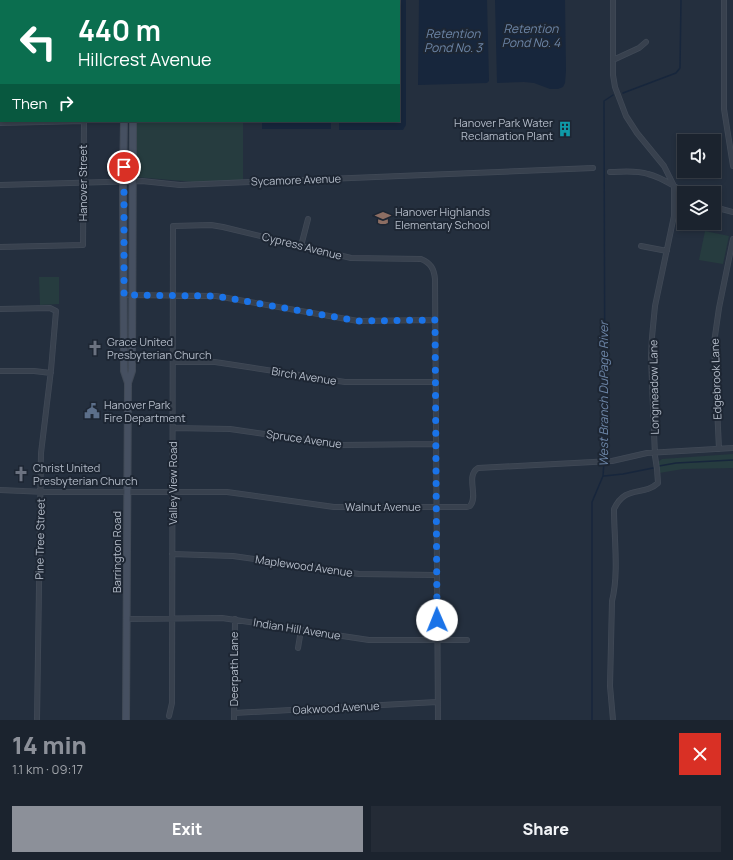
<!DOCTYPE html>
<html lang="en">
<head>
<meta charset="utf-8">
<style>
	body { margin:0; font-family:Manrope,sans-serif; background:#242b36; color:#f1f3f6; height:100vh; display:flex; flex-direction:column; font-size:15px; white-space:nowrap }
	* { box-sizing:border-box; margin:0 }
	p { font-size:13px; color:#a0a4aa }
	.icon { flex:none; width:22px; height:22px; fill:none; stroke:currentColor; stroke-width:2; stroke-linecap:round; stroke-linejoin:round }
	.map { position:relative; height:720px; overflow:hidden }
	.details { display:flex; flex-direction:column; background:#1b232e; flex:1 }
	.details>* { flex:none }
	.banner { position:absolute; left:0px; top:0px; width:400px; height:122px; box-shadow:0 2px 6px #0003,0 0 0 1px #39404a; background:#0b6e4f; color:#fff; overflow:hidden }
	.tools { position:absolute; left:677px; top:134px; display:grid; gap:8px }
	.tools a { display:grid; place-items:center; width:44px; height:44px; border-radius:0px; background:#1b232e; box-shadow:0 2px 6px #0003,0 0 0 1px #39404a; font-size:20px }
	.pin { position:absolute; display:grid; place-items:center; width:34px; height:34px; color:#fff; margin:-17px; border:2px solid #fff; border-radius:50%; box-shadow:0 1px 4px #0007 }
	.me { position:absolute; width:44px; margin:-22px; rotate:359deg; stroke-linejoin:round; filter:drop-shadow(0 0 3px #0008) }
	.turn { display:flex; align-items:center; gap:14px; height:84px; padding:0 12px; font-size:18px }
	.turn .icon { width:52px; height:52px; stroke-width:2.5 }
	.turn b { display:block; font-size:28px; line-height:34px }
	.then { display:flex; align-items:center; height:38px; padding:0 12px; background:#0003; gap:8px; font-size:15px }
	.round { display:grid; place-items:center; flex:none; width:42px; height:42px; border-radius:0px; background:#242b36 }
	.summary { display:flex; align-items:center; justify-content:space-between; height:68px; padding:0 12px }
	h1 { font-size:24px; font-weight:800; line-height:30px; color:#8c9099 }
	.action { display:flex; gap:8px; margin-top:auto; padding:8px 12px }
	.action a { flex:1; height:46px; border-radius:0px; background:#8c9099; color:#fff; font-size:16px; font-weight:800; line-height:46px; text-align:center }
	.action a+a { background:#242b36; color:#f1f3f6 }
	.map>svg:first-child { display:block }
</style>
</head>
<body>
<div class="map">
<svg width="733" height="720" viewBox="0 0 733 720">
	<rect width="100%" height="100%" fill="#242f3e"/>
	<path fill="#263c3f" d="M137 121H243V181L194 182 136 177Z
		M705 231 729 236 723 264 699 260Z
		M39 277H59V304L40 305Z
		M733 454V468L683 469 659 473 658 462 662 459Z"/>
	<path fill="#17263c" d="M339 0H406V125L403 130H339V121H399V1Z
		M419 0H487L489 81 487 83 418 85Z
		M495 0H565L566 71 565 83 563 87 558 89H550L534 83 524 82 497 83Z
		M262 121H331V129H262Z"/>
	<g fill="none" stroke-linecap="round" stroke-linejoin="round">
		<path stroke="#17263c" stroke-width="1.5" d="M623 93 676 73 680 68 681 0
			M659 466 676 463 733 460
			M604 476 623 474 653 468
			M592 720V502L603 476 605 448 604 101 613 95"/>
		<defs>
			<path id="street" d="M0 0H3
				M613 0V75L615 87 626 116 637 133 664 166 674 186V216L655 306 652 337 651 357 655 456 657 469 658 483C643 497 626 484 614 509 614 538 619 573 612 601L610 686 613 720
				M724 0V109L733 166
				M85 1V0
				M613 60 639 48 646 42
				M0 61H1
				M0 123 84 121
				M610 172C623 172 635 170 648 174 662 177 674 187 687 193
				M0 185 142 181 180 185 593 168
				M714 207 733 212
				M301 246 308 219
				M641 246 667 251
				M0 247 83 245 84 121
				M124 295 216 296 358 321 435 320
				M0 309 50 308 56 311 51 370 41 453 37 720
				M173 362H215L345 382H435
				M0 371H34L51 373
				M173 428 230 429 342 445 435 444
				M719 449 714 343 719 308 733 239
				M0 490 46 492H227L334 507H467L470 506C479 496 465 476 478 468L612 461 647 453 733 448
				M172 554 233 556 359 574 436 575
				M127 619 222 618 369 640H467
				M298 648 301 630
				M234 713 437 702
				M169 716 172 703 173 226 211 225 223 227 351 258 421 259C431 263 434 269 435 279L438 720
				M234 720 235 619"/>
			<path id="secondary" d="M126 1V0
				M134 1V0
				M124 121 123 182 124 371 128 383 126 720
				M128 383 132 371 133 121"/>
		</defs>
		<use href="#street" stroke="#414a57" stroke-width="6"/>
		<use href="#secondary" stroke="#414a57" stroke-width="8"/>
		<use href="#street" stroke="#38414e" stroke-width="4.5"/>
		<use href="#secondary" stroke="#465061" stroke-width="6"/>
	</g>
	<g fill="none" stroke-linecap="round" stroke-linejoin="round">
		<path stroke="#1a73e8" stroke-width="7" stroke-dasharray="0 12.6" d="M124 167V295L216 296 358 321 435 320 437 620"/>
	</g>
	<defs>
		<symbol id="building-bare" viewBox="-9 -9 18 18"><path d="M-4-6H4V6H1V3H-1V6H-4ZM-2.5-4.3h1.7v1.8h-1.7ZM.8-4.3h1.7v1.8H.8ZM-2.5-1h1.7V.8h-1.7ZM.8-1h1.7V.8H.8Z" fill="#0f9aa8" stroke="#1d2633" stroke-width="2.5" paint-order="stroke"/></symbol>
		<symbol id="school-bare" viewBox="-9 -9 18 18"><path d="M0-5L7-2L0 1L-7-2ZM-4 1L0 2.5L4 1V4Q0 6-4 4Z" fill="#8d6e63" stroke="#1d2633" stroke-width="2.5" paint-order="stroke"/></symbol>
		<symbol id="church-bare" viewBox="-9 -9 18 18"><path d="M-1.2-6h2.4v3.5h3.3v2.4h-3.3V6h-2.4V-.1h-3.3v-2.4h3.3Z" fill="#6b7280" stroke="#1d2633" stroke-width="2.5" paint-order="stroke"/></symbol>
		<symbol id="civic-bare" viewBox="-9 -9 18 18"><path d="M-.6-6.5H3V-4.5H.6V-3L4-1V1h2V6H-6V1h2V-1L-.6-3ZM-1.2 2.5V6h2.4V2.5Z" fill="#5c6f8a" stroke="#1d2633" stroke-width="2.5" paint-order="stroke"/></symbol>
	</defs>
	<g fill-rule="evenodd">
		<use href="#building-bare" x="554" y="118" width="22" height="22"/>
		<use href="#school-bare" x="372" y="207" width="22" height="22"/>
		<use href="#church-bare" x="84" y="337" width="22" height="22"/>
		<use href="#civic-bare" x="81" y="400" width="22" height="22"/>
		<use href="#church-bare" x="10" y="463" width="22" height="22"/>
	</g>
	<g text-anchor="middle" stroke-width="4" stroke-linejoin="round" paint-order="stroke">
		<g font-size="11" fill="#b4bcc9" stroke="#1d2633" text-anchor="start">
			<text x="553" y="127" text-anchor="end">Hanover Park Water<tspan x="553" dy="13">Reclamation Plant</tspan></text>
			<text x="395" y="216">Hanover Highlands<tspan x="395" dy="13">Elementary School</tspan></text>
			<text x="107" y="346">Grace United<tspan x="107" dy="13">Presbyterian Church</tspan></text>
			<text x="104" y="409">Hanover Park<tspan x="104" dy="13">Fire Department</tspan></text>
			<text x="33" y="472">Christ United<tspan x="33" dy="13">Presbyterian Church</tspan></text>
		</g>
		<g font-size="11" fill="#b4bcc9" stroke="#1d2633">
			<text transform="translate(296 180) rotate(-2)" y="4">Sycamore Avenue</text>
			<text transform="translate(83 183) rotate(-90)" y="4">Hanover Street</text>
			<text transform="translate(302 246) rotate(14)" y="4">Cypress Avenue</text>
			<text transform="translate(304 376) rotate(9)" y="4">Birch Avenue</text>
			<text transform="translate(716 379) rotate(-92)" y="4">Edgebrook Lane</text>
			<text transform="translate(654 387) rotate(-91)" y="4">Longmeadow Lane</text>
			<text transform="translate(304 439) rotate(8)" y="4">Spruce Avenue</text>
			<text transform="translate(173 483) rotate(-90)" y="4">Valley View Road</text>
			<text x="383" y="511">Walnut Avenue</text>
			<text transform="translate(40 539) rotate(-89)" y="4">Pine Tree Street</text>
			<text transform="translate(117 552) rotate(-90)" y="4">Barrington Road</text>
			<text transform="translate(304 566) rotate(8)" y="4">Maplewood Avenue</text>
			<text transform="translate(297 629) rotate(9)" y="4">Indian Hill Avenue</text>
			<text transform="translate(234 669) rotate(-90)" y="4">Deerpath Lane</text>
			<text transform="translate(336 708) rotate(-3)" y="4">Oakwood Avenue</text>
		</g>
		<g font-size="12" font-style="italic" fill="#6d86a8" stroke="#1d2633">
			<text x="531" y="33">Retention<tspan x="531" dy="14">Pond No. 4</tspan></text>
			<text x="453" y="38">Retention<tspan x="453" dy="14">Pond No. 3</tspan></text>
			<text transform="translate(604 394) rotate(-90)" y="4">West Branch DuPage River</text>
		</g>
	</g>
</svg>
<div class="tools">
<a><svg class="icon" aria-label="sound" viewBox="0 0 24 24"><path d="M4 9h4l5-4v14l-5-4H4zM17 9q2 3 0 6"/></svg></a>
<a><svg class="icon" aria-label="layers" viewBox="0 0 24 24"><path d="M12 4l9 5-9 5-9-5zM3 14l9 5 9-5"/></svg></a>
</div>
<div class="pin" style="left:124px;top:167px;background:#d93025"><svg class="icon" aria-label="arrive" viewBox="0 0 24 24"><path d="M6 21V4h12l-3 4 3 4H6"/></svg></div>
<svg class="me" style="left:437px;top:620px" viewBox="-20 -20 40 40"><circle r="19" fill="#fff"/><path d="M0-13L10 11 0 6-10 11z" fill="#1a73e8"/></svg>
<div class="banner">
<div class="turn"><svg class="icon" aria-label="left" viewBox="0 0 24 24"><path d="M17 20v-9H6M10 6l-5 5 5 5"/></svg><div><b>440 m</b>Hillcrest Avenue</div></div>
<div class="then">Then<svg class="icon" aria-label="right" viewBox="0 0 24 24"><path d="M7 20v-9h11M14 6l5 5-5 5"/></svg></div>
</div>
</div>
<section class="details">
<div class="summary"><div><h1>14 min</h1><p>1.1 km · 09:17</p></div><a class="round" style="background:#d93025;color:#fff"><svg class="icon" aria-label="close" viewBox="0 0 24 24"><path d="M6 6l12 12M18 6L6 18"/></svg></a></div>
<div class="action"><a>Exit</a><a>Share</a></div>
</section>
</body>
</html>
